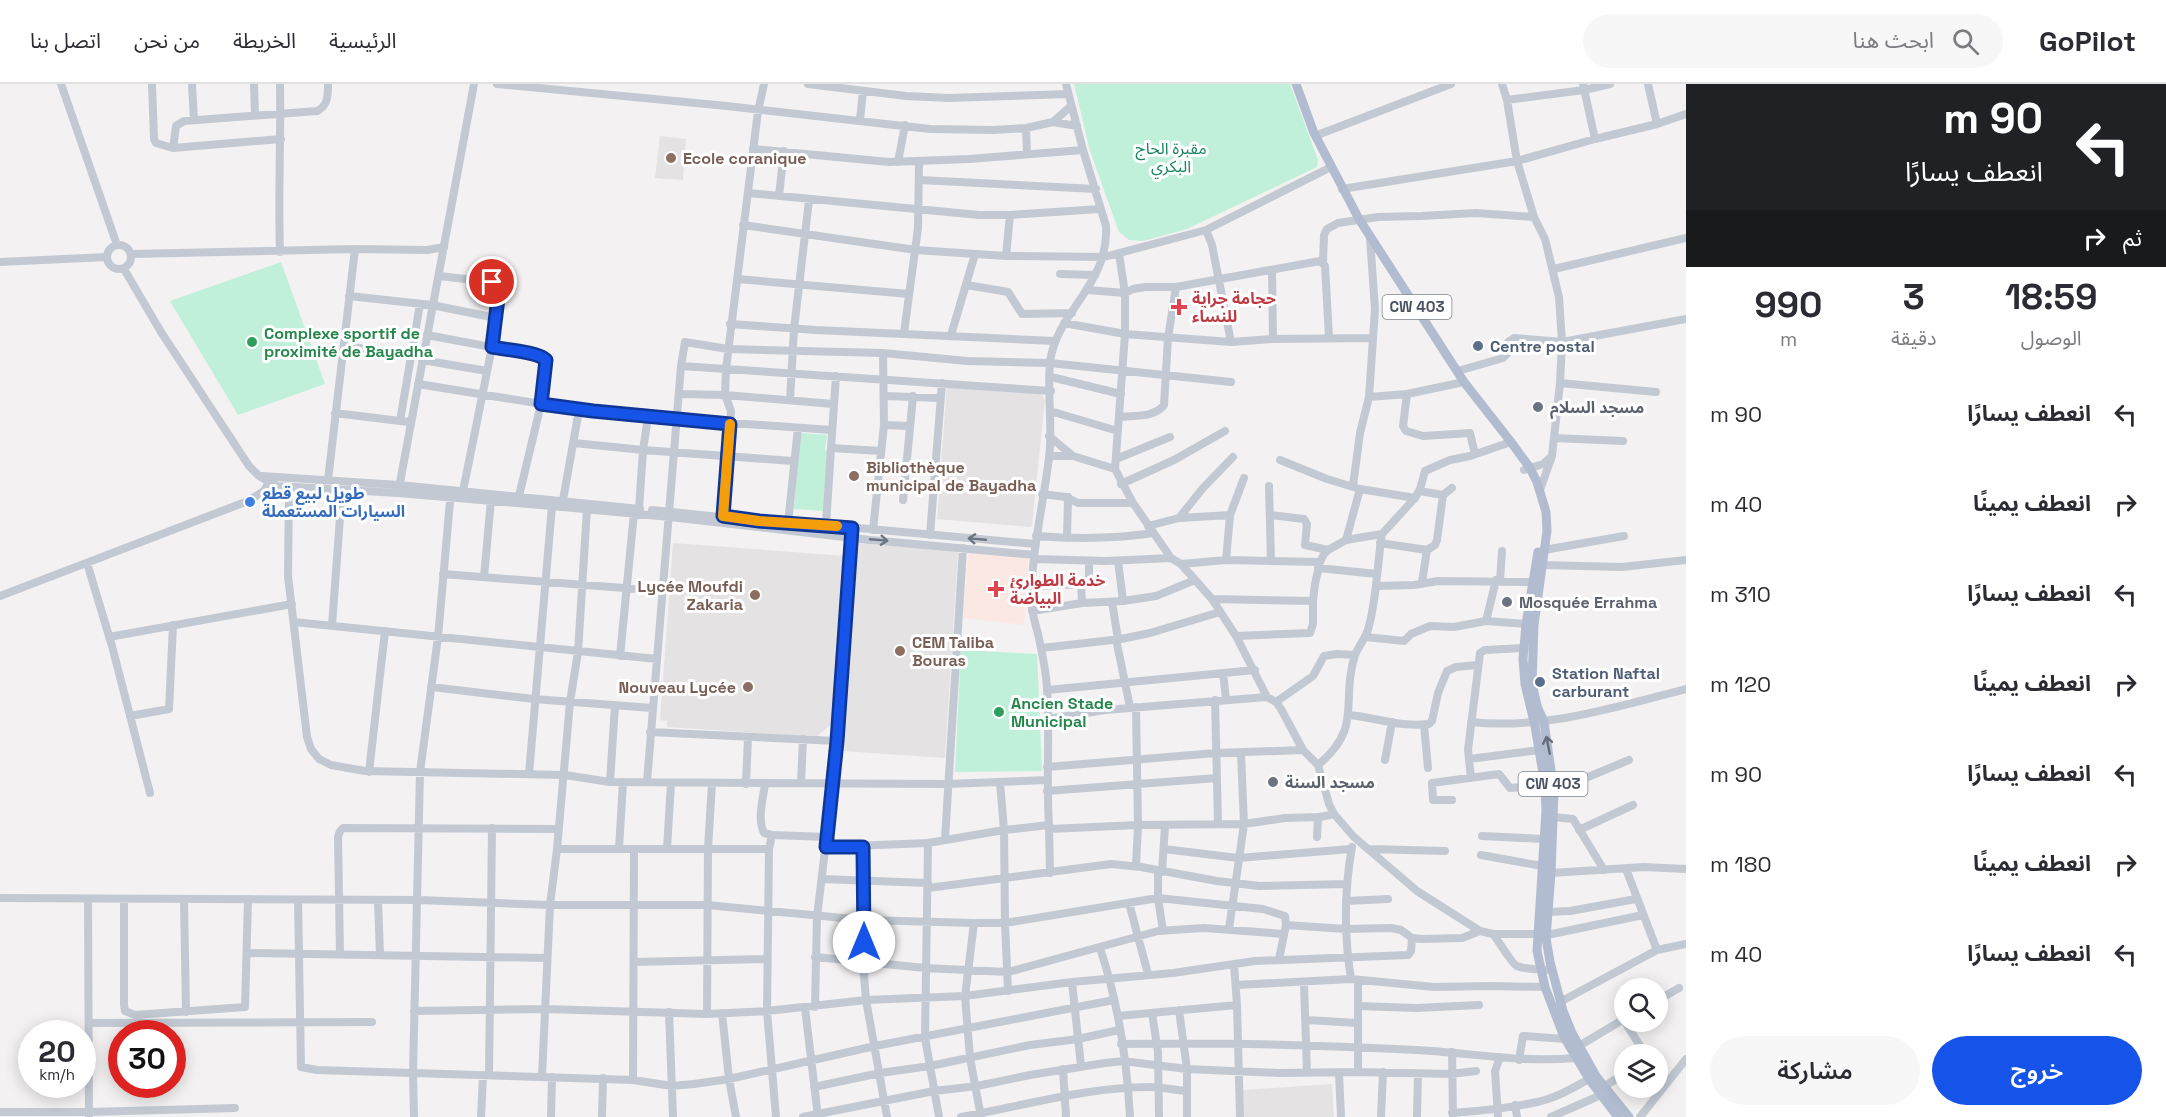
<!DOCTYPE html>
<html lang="ar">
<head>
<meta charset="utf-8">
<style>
	body { margin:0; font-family:"Space Grotesk","Noto Sans Arabic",sans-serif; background:#f7f7f7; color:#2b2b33; direction:rtl; height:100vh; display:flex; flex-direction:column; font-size:22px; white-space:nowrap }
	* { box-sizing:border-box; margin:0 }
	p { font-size:20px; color:#7c7c81 }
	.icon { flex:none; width:33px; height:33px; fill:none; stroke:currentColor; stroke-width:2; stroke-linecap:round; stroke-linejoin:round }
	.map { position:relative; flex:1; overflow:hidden; direction:ltr }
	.drawer { display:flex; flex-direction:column; background:#fff; width:480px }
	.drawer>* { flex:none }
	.banner { background:#202124; color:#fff; overflow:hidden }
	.buttons { position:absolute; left:1614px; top:894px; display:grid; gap:12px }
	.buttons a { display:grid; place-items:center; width:54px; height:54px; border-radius:50%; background:#fff; box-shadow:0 3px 15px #0003; font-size:30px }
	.speed { position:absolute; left:18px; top:936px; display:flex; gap:12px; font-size:30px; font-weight:700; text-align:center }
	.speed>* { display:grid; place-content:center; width:78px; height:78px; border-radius:50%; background:#fff; box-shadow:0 3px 15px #0003; line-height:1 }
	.speed small { font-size:15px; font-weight:400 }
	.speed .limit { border:9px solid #d22; background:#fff; color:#111 }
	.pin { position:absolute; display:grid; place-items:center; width:51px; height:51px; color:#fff; margin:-26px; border:3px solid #fff; border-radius:50%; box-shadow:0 2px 6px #0007 }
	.me { position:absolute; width:66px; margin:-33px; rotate:0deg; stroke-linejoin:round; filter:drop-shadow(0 0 4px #0008) }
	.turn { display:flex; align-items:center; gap:21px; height:126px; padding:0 24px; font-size:27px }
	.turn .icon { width:78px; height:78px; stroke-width:2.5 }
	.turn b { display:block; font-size:42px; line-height:51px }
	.then { display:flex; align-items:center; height:57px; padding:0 24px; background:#0003; gap:12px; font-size:22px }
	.eta { display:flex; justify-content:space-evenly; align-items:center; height:102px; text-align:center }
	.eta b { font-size:36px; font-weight:600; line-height:42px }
	.primary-button { display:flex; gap:12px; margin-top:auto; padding:12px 24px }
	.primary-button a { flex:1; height:69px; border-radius:36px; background:#1653e8; color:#fff; font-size:24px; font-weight:600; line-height:69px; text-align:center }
	.primary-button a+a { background:#f7f7f7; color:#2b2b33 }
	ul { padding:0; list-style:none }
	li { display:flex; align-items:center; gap:18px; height:90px; padding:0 24px }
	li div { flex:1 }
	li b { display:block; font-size:22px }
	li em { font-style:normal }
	header { display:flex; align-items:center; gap:36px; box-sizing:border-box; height:84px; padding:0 30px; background:#fff; border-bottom:2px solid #e1e1e2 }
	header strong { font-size:28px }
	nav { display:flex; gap:33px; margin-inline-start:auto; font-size:21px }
	.search { width:420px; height:54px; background:#f7f7f7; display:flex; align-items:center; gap:15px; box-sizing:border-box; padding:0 21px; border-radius:33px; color:#7c7c81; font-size:22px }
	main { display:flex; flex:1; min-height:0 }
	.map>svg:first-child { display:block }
</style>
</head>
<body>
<header>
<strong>GoPilot</strong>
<div class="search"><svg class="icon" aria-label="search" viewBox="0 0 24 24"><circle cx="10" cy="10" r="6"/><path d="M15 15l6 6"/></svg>ابحث هنا</div>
<nav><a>الرئيسية</a><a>الخريطة</a><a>من نحن</a><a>اتصل بنا</a></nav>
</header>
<main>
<section class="drawer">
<div class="banner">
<div class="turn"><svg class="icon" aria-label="left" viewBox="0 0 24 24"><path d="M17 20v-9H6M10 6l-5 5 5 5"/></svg><div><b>90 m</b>انعطف يسارًا</div></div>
<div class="then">ثم<svg class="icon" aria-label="right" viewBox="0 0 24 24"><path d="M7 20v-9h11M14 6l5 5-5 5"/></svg></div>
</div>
<div class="eta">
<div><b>18:59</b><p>الوصول</p></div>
<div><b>3</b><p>دقيقة</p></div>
<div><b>990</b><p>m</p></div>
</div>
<ul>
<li><svg class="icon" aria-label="left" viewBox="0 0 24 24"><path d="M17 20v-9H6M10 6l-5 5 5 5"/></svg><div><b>انعطف يسارًا</b></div><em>90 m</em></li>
<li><svg class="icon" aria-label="right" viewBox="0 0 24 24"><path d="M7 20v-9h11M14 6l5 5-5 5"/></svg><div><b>انعطف يمينًا</b></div><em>40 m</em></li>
<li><svg class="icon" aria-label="left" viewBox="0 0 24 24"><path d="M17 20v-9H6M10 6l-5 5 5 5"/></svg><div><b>انعطف يسارًا</b></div><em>310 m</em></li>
<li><svg class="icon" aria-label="right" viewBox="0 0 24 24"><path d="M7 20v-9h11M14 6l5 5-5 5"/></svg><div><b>انعطف يمينًا</b></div><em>120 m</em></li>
<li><svg class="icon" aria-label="left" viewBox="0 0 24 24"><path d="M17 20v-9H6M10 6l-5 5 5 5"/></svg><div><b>انعطف يسارًا</b></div><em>90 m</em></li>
<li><svg class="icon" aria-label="right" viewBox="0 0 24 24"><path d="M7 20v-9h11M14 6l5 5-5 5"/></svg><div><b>انعطف يمينًا</b></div><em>180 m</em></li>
<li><svg class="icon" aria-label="left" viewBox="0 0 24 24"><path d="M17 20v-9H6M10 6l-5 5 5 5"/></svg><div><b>انعطف يسارًا</b></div><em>40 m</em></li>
</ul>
<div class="primary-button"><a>خروج</a><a>مشاركة</a></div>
</section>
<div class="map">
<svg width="1686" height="1033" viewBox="0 0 1686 1033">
	<rect width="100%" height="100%" fill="#f3f1f1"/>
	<path fill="#e4e2e3" d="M660 52 686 55 683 96 655 94Z
		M947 300 1040 308 1045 316 1032 442 1029 443 937 435Z
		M673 459 846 472 833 639 816 653 667 643V637L660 636Z
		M855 459 958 467 945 674 842 667Z
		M1332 1000 1334 1033H1244L1243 1006Z"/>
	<path fill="#fce8e3" d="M969 467 1028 475 1024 541 963 534Z"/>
	<path fill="#c0f0da" d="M1074 0H1290L1318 76 1317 83 1187 145 1143 157 1129 156 1119 148 1090 67Z
		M281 178 325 300 238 331 170 217Z
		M800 349 827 351 825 366 829 367 824 427 794 425Z
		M961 566 1037 570 1042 687 955 688Z"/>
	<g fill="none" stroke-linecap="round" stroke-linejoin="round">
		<path stroke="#c2c9d3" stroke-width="8" d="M61 0 117 161
			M152 0 154 55 156 59 173 64 281 55
			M192 0 194 36
			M254 0 255 32
			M280 0C281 56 278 112 280 168
			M497 0 727 22 930 45 994 46 1026 44 1053 38 1077 42
			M808 0 906 12 949 14 1068 10
			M1502 0 1507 16 1517 77 1534 133 1545 155 1559 213 1562 258 1560 299 1552 372 1540 406
			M1583 0 1595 55
			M1648 0 1657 40
			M1507 16 1584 6 1610 0
			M860 36 863 7
			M1053 38 1071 22
			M1026 44 1027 69
			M1320 50 1451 0
			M173 64 176 42 184 37 317 27C328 22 328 11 328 0
			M753 65 889 78 969 75 1083 66
			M898 78 905 41
			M919 96 1096 105
			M1342 105 1517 77 1595 55 1657 40 1686 30
			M749 109 979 131H1010L1100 125
			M779 112 784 67
			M743 141 916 166 1006 172 1104 173 1206 146 1331 83
			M1206 146 1212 161 1231 258
			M107 173a12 12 0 1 1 24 0a12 12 0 1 1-24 0Z
			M132 170 355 165 427 166 444 163
			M1119 170 1125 209V250L1115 385 1133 419 1171 474 1181 480 1212 515 1236 552 1267 613
			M1006 172 1010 131
			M0 178 107 173
			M1323 179 1324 151 1327 145 1338 139 1378 133 1421 132 1476 129 1534 133
			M124 185 161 248 249 382 259 392 277 402 398 409 552 422 670 433 870 456 1034 471
			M1554 185 1686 154
			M1272 186 1273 255
			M1060 190 1095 191
			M439 192 492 198 499 206 492 263 463 407
			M737 195 909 210
			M967 201 1008 208 1022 230 1072 229
			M1088 206 1125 209 1133 205 1145 203H1176L1320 177 1325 182 1329 253
			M349 212 432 221 496 234
			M1064 239 1125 250 1231 258 1273 255 1373 254
			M730 240 816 246 1055 257
			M904 249 918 144 919 78
			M427 251 534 271 542 273 546 276 541 320 519 412
			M951 251 975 170
			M344 262 411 271
			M422 276 487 287
			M681 282 1051 307
			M1458 287 1503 274 1507 270 1508 258 1514 254 1562 258 1686 235
			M836 292 831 364 881 367
			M1051 293 1121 310
			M1560 299 1656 308
			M418 300 579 326
			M680 310 725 311 833 320
			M1407 310 1403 342 1406 347 1423 352 1470 349 1475 370
			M884 312 941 314
			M1369 313 1407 310 1464 298
			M790 316 794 245 809 116
			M1050 327 1118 347
			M335 329 400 337
			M1119 333C1134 331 1154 334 1164 321L1168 254 1176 203
			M411 338 400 337 420 220
			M884 341 910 342
			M1049 352 1073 372
			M1554 354 1623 357
			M574 359 643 366 793 377
			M1049 372H1073L1115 385
			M1116 375 1170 353
			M1280 376 1327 395 1360 405 1415 414
			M1524 386 1543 380 1551 373
			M261 392 399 401 640 425
			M328 396 355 165
			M1121 400 1174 376 1225 347
			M1269 402 1271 477
			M1353 402 1360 349 1369 313 1375 225 1370 154
			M289 403 288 492 307 653 311 665 319 675 331 681 365 687 565 691 610 698 947 700 1047 696
			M399 404 474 0
			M451 406 438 553 420 688 413 989 633 996 672 1002 694 1000 729 995 875 962 1114 916
			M1419 407 1443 411 1437 456 1435 461 1427 466 1422 498
			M1042 410 1066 413 1078 419H1133
			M1443 411 1452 404
			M563 416 579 326 677 335 831 346
			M903 416 913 312
			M639 425 643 366 648 333
			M652 426 759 437 826 441 1035 460
			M1270 431 1304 435 1307 440 1305 461 1328 466
			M724 432 731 327 725 311 726 285 758 27 764 0
			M1179 434 1203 404 1233 373
			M788 439 798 344
			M826 441 831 364
			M1148 442 1179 434 1230 431
			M873 446 884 341 883 269
			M930 451 942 299
			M1036 452C1076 455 1114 455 1153 449
			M1067 454 1068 413
			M1346 456 1360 405
			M1380 459 1427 466
			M1544 466 1624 452
			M1034 475 1106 477 1171 474
			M1226 476 1230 431 1244 394
			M1118 477 1123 517
			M87 479 112 562 150 709
			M1181 480 1226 476 1320 478
			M1542 481 1622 483 1686 476
			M1318 484 1377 490
			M443 490 663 507
			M484 493 491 416
			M1500 496 1502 467
			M1081 500 1082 519
			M1032 502 1085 500 1089 492V477
			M1376 502 1414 501 1438 497 1533 498
			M0 512 248 417 264 407 271 395
			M1212 515 1313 517
			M1112 518 1118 555
			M1032 527 1082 519 1123 517 1156 512 1195 496
			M1486 537 1496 496
			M294 538 657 575
			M332 542 342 406
			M1236 552 1310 549 1313 540V517L1315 500 1320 478 1324 470 1328 466 1346 456 1382 450 1415 414 1420 405 1425 387 1450 376 1470 372 1511 358
			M109 553 292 520
			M1366 553 1404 557 1411 550 1430 542 1454 543 1486 537 1526 540
			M1116 555 1130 623
			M1042 564 1121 555 1150 549 1220 528
			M620 572 634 429
			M1223 589 1226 615
			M431 603 534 615 652 624
			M1047 606 1255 586
			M1215 616 1218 739
			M1276 618 1313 592 1324 572 1337 570 1355 571
			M1348 631C1375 633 1401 644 1429 640L1432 637 1438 609 1447 587 1456 583 1478 581
			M130 632 169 625 173 541
			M1048 635 1105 626 1267 613 1276 618 1281 625 1303 666 1318 681 1329 720 1334 730 1354 753 1417 807 1480 847 1493 850H1537
			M1471 638C1544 646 1616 623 1686 605
			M1424 641 1428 684
			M650 648 837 657
			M1469 675 1539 666
			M1385 676 1392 638
			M1318 681C1364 643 1340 618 1355 571 1359 561 1367 553 1369 542 1377 512 1377 481 1382 450
			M1047 683 1216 669 1303 666
			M369 688 385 547
			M529 690 552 422
			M1471 694 1468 666 1480 569 1485 566 1524 564
			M610 698 615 621
			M647 698 681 282 685 258 728 265 883 269 967 277 1050 279 1231 298
			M1000 698 1004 746 1005 839 1008 907
			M801 699 803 655
			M746 700 748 653
			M765 700C763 715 757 735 764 749L772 751 827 753
			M1047 707 1217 694
			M1554 707 1629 676
			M1452 716H1433L1432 699 1499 690 1510 704 1545 701
			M1553 733 1573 735 1604 786
			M1049 742 1050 789
			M1049 745 1138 741 1244 740 1285 734 1320 733 1334 730
			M1579 746 1633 721
			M772 751 769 765 767 927 776 1033
			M1482 752 1544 755
			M1317 753 1318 733
			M945 755 963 464
			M826 763 928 759
			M863 763V879L866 916 887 1033
			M557 765H769
			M619 765 623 698
			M667 765 671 699
			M1164 765 1238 774 1351 765
			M1369 765 1445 767
			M1481 771 1542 782
			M1136 782 1138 741 1136 623
			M1626 785 1657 866
			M1158 787V814L1163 847
			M1162 788 1165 742
			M1551 789 1644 783 1686 785
			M822 795 928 799
			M928 804 1111 780 1141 783 1217 797 1259 802 1347 800
			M0 814 418 816 550 821H707L864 836 974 839H1005L1158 814 1263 825 1285 832 1286 841
			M88 815 89 1032
			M124 815V921L125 927 135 931 245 923 248 815
			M184 815 186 928
			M298 816 301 983 317 986 413 989 414 1033
			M378 816 380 871
			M1346 817 1388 815
			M1129 819 1148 890
			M1547 828 1570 827 1636 815
			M974 839 965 912 970 974 981 1033
			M1229 845 1244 740 1241 670
			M1493 850C1498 856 1512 880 1517 882 1526 886 1541 885 1552 886
			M1547 851 1643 831
			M1100 864C1118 918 1127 977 1130 1033
			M247 869 547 874
			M340 870 338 753 340 747 343 744 559 745
			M815 873 925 884 1008 888 1158 847 1204 844 1284 850
			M1279 875 1286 841 1346 845 1391 844 1401 846 1412 854 1422 855 1462 854 1480 847
			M634 878 767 875
			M1234 880 1237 921 1240 1033
			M1351 895C1344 851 1344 807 1352 763
			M1072 898 1081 982
			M1304 899 1307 989
			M1236 901 1351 895 1434 903 1490 902 1545 903
			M1658 916 1679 904
			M1560 918 1657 866 1686 860
			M1358 922 1416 924 1479 921
			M815 923 817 833 833 699 847 528 851 449
			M805 924 818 1033
			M1179 926 1187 985V1033
			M414 927 545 925 707 930 767 927 866 916 965 912 1072 898 1173 889 1255 877 1408 871 1411 867 1412 854
			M669 928 673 1033
			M722 929 729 995 736 1033
			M1152 929 1158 968 1159 1033
			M707 930 708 765 712 699
			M1118 932 1237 921
			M1306 936 1358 939
			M1625 938 1642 965
			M89 939 372 938
			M1121 960C1220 958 1319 961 1417 966 1471 969 1522 979 1576 974
			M1579 962 1624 935
			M1452 968 1453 1032
			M1519 976 1523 952 1565 955
			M1063 985 1066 1033
			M1358 988 1451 990 1476 987
			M1658 988 1666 1000
			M1339 989 1341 1033
			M489 991 492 744
			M542 992 550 821 557 765 570 618 578 568 587 425
			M633 996 634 765
			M1605 1002 1624 990
			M814 1003 880 989 930 982 1030 961 1078 955 1119 946
			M1515 1021 1517 1033
			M0 1028H89L235 1024
			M1452 1029C1481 1027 1510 1024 1537 1018 1556 1014 1573 1004 1589 995
			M481 1033 483 991
			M551 1033 552 993
			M602 1033 603 994
			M803 1033 934 1007 977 1002 1030 991 1105 979 1123 977 1187 985 1280 989 1358 988V896
			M939 1033 925 954 928 759 1004 746 1049 741C1046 695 1050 649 1047 604 1046 586 1042 568 1038 550 1035 538 1031 527 1031 514 1032 467 1043 421 1049 374 1053 343 1047 310 1050 278 1057 226 1109 202 1106 142L1083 66 1066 0
			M961 1033C1023 1022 1086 1003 1150 1003 1162 1003 1175 1006 1187 1007
			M1381 1033 1383 988
			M1417 1033 1418 990
			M1498 1033 1495 987 1500 973
			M1551 1033 1601 1011
			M1640 1033 1686 975"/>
		<path stroke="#b1bcd0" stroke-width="9" d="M1296 0 1314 49 1359 135 1464 298 1511 358 1530 384 1537 398 1546 428 1547 447 1534 541 1532 599 1537 622 1544 638 1554 707 1551 789 1546 854 1550 878 1563 927 1572 949 1596 992 1629 1033
			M1538 468 1526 540 1523 575 1525 600 1535 642 1545 701 1546 727 1537 867 1545 903 1564 953 1589 995 1618 1033"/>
	</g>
	<defs><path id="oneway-shaft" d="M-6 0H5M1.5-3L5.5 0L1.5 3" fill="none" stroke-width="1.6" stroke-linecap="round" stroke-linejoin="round" transform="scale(1.5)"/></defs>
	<g stroke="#6d7582">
		<use href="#oneway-shaft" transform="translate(977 455) rotate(-175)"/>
		<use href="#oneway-shaft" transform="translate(879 456) rotate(5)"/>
	</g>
	<use stroke="#626c7b" href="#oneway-shaft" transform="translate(1548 661) rotate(-101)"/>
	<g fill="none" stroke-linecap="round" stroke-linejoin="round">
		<defs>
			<path id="route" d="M492 198 499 206 492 263C505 266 536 267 546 276L541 320 593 327 730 340 723 432 759 437 852 444 837 657 826 763H863L864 858"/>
		</defs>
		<use href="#route" stroke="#0e3697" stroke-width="15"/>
		<use href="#route" stroke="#1653e8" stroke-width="10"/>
		<path stroke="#f59e0b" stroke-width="10" d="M730 340 723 432 759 437 837 442"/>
	</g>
	<g fill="#8d6e63" stroke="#fff" stroke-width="2">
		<circle cx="671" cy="74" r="6"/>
		<circle cx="854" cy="392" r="6"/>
		<circle cx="755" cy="511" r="6"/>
		<circle cx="900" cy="567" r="6"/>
		<circle cx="748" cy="603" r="6"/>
	</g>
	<g fill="#e0444e" stroke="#fff" stroke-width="2">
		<path d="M1176 214h6v6h6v6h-6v6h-6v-6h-6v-6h6z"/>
		<path d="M993 496h6v6h6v6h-6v6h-6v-6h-6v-6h6z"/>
	</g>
	<g fill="#2e9e5b" stroke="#fff" stroke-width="2">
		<circle cx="252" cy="258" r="6"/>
		<circle cx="999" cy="628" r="6"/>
	</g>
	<g fill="#5c6f8a" stroke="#fff" stroke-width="2">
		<circle cx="1478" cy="262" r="6"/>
		<circle cx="1540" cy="598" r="6"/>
	</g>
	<g fill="#6b7280" stroke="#fff" stroke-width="2">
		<circle cx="1538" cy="323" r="6"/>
		<circle cx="1507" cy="518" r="6"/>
		<circle cx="1273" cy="698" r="6"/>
	</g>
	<circle fill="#3f7fe0" stroke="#fff" stroke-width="2" cx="250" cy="418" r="6"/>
	<g text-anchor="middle" stroke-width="6" stroke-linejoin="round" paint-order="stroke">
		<g fill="#fff" stroke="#7f858f" stroke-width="1.5">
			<rect x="1382.5" y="211" width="69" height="24" rx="4.5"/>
			<rect x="1518.5" y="688" width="69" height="24" rx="4.5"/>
		</g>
		<g font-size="15" font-weight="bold" fill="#48515f">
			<text x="1417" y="228">CW 403</text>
			<text x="1553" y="705">CW 403</text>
		</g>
		<g font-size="16" fill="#16835d" stroke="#fff">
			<text x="1171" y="70">مقبرة الحاج<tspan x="1171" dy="18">البكري</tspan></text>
		</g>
		<g font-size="16" font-weight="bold" fill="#785e54" stroke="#fff" text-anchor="start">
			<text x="683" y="80">Ecole coranique</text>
			<text x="866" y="389">Bibliothèque<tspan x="866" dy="18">municipal de Bayadha</tspan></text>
			<text x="743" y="508" text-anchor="end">Lycée Moufdi<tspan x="743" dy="18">Zakaria</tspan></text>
			<text x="912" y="564">CEM Taliba<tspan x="912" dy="18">Bouras</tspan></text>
			<text x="736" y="609" text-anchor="end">Nouveau Lycée</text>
		</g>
		<g font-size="16" font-weight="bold" fill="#be3a42" stroke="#fff" text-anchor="start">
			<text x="1192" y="220">حجامة جراية<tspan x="1192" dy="18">للنساء</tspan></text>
			<text x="1010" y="502">خدمة الطوارئ<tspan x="1010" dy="18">البياضة</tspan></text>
		</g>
		<g font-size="16" font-weight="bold" fill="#27864d" stroke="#fff" text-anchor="start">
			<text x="264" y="255">Complexe sportif de<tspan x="264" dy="18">proximité de Bayadha</tspan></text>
			<text x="1011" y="625">Ancien Stade<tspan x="1011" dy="18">Municipal</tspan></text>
		</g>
		<g font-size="16" font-weight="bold" fill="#4e5e75" stroke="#fff" text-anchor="start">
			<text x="1490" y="268">Centre postal</text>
			<text x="1552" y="595">Station Naftal<tspan x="1552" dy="18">carburant</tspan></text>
		</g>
		<g font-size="16" font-weight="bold" fill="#5b616d" stroke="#fff" text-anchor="start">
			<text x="1550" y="329">مسجد السلام</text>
			<text x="1519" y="524">Mosquée Errahma</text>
			<text x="1285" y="704">مسجد السنة</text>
		</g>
		<g font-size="16" font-weight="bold" fill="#366cbe" stroke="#fff" text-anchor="start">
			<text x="262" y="415">طويل لبيع قطع<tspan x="262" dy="18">السيارات المستعملة</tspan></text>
		</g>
	</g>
</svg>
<div class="buttons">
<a><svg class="icon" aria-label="search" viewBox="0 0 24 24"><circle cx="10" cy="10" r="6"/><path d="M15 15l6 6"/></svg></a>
<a><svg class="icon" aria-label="layers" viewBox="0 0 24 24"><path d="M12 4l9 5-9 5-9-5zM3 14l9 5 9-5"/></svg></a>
</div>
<div class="speed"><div>20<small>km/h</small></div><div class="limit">30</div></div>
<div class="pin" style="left:492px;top:198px;background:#d93025"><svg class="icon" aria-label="arrive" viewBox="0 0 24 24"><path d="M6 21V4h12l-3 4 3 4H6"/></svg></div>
<svg class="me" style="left:864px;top:858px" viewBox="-20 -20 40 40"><circle r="19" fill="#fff"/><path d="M0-13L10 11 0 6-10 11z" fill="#1653e8"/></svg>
</div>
</main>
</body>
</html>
